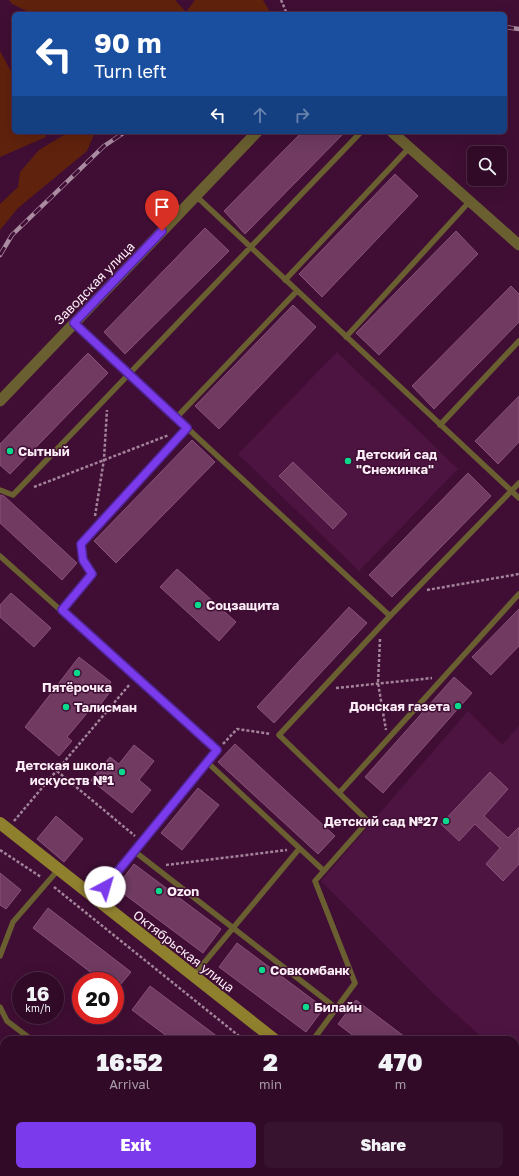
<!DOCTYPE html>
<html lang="en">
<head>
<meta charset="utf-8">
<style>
	body { margin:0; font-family:"Golos Text",sans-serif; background:#38132f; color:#f1f3f6; height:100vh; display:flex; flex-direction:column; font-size:15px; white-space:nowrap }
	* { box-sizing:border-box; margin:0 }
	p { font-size:13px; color:#a89aa7 }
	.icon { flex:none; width:22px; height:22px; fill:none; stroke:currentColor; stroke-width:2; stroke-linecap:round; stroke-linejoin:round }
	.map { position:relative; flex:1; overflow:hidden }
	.details { position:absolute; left:0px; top:1036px; width:519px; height:140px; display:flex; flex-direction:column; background:#300a27; border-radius:12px 12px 0 0; box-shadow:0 4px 16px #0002,0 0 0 1px #4b2b44 }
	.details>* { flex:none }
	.guide { position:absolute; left:12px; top:12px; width:495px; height:122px; border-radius:6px; box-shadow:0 4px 16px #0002,0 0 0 1px #4b2b44; background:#1a4fa0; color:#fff; overflow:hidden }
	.controls { position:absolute; left:467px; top:146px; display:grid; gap:8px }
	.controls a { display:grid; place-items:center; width:40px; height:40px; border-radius:6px; background:#300a27; box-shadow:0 4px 16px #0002,0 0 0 1px #4b2b44; font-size:20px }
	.speed { position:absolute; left:12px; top:972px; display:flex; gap:8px; font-size:20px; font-weight:700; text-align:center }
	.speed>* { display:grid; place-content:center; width:52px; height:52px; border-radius:50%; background:#300a27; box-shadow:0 4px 16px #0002,0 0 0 1px #4b2b44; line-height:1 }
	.speed small { font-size:10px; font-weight:400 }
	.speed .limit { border:6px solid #d22; background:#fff; color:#111 }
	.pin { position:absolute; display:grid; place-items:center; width:34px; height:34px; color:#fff; margin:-41px -17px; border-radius:50% 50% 50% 0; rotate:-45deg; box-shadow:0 0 4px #0007 }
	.pin .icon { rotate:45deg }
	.me { position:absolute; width:44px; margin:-22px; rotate:39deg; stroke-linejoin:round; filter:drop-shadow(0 0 3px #0008) }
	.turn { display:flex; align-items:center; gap:14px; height:84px; padding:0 16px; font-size:18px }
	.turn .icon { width:52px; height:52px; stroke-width:2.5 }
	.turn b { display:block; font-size:28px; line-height:34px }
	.lanes { display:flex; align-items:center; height:38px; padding:0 16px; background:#0003; justify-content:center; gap:20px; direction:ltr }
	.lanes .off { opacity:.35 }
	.eta { display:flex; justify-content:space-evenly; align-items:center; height:68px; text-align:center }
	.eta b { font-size:24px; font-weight:800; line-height:28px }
	.primary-button { display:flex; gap:8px; margin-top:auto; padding:8px 16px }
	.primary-button a { flex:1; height:46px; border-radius:6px; background:#7c3aed; color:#fff; font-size:16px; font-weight:800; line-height:46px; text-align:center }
	.primary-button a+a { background:#38132f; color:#f1f3f6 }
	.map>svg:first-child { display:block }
</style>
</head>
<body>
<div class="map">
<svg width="519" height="1176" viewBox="0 0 519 1176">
	<rect width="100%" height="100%" fill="#400e34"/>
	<path fill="#4d1441" d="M337 352 458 469 359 571 238 454Z
		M468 711 502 745 519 726V1071L515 1067V1040H485L437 997 321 881Z"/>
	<path fill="#5f220d" d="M9 0H175L186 12 195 0H263L271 14H33L12 4Z
		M0 51 14 77V132H44L46 137 0 157Z
		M69 132H95L87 151 18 208 0 230V204L18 187 20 172 39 150Z"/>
	<path fill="#703a61" stroke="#885179" d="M302 132H345L245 234 224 211Z
		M395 174 418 196 322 297 299 274Z
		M205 228 229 251 125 354 104 332Z
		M456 231 478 254 379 355 356 333Z
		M511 286 519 294V322L434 409 412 386Z
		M293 305 316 327 219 429 195 406Z
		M88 353 108 373 10 474 0 465V444Z
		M519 396V442L498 464 475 441Z
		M192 440 215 462 116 563 94 541Z
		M293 462 347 514 333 529 279 476Z
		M468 473 491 496 392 597 369 575Z
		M0 495 4 496 77 563 62 580 0 523Z
		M177 569 236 622 219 641 160 587Z
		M11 593 51 628 34 647 0 617V605Z
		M349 607 367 623 274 723 257 707Z
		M519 609V646L491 675 472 657Z
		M79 657 111 682 106 689 110 692 97 709 93 706 67 737 72 741 59 756 25 727Z
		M454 677 472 693 383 793 365 777Z
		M235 744 335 836 318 854 218 762Z
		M134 745 154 761 139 780 151 790 132 813 91 780 110 757 119 764Z
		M490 772 508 789 484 816 508 838 519 827V864L503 881 486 864 500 848 475 824 459 841 441 824Z
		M198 788 219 805 182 850 161 833Z
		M56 816 83 839 64 862 37 839Z
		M134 864 221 929 203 953 116 888Z
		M0 873 21 890 6 909 0 905Z
		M48 908 131 972 115 991V981H102L33 928Z
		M237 943 324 1008 306 1032 219 967Z
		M150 986 222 1040H172L132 1010Z
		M356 1000 409 1040H359L338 1024Z"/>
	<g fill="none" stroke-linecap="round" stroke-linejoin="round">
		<path stroke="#a28399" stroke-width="2.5" stroke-dasharray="3 2" stroke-linecap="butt" d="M281 0 287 14
			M34 487 169 435
			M95 516 104 459 107 410
			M427 590 519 574
			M380 639 378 683 386 730
			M336 688 432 678
			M223 744 237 729 271 734
			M57 771 135 836
			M14 821 130 684
			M0 850 41 877
			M166 865 287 850
			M54 887 244 1040
			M412 1172 417 1176"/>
		<path stroke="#695f30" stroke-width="5.5" d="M196 196 519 498
			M285 280 409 148
			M74 323 390 616
			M346 337 470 201
			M176 418 297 291
			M440 425 519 341
			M0 490 13 495 361 132
			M0 556 217 750 95 899
			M62 610 92 574 83 560 81 544 187 428
			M207 762 324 871
			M339 793 519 594
			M134 851 336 1008
			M0 956 13 922 58 870
			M193 976 299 849
			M0 1007 7 1021 32 1040
			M313 1040 355 983 315 881 368 821 279 735 390 616 519 483
			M218 1172 224 1176
			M86 1176 87 1172"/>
		<path stroke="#695f30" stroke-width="11" d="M392 132 519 245
			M0 401 257 132"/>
		<path stroke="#8f802e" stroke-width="12" d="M0 823 275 1040
			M444 1172 449 1176"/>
		<defs>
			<path id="rail" d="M505 27 519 29
				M0 255 12 235 104 146 125 132
				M0 1124 4 1131
				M29 1172 32 1176"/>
		</defs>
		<use href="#rail" stroke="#aa8ca2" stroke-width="4.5"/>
		<use href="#rail" stroke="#400e34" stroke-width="3" stroke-dasharray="9" stroke-linecap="butt"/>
	</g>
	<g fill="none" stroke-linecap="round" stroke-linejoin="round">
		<defs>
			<path id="route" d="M105 887 217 750 62 610 92 574 83 560 81 544 187 428 74 323 162 231"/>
		</defs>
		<use href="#route" stroke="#51269a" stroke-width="10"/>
		<use href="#route" stroke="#7c3aed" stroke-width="7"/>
	</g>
	<g fill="#0bd98b" stroke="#400e34" stroke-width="1.5">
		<circle cx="10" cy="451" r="4"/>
		<circle cx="348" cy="461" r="4"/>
		<circle cx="198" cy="605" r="4"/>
		<circle cx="77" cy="673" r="4"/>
		<circle cx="458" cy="706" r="4"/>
		<circle cx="66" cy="707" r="4"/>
		<circle cx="122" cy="772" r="4"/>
		<circle cx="446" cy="821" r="4"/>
		<circle cx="159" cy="891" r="4"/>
		<circle cx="262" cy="970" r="4"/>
		<circle cx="306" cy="1007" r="4"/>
	</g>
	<g text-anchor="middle" stroke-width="3" stroke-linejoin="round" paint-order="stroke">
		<g font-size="13" fill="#fbedf6" stroke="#400e34">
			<text transform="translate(94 283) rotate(-46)" y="5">Заводская улица</text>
			<text transform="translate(184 951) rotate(38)" y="5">Октябрьская улица</text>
		</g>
		<g font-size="13" font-weight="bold" fill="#fbedf6" stroke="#400e34" text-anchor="start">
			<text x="18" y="456">Сытный</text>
			<text x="356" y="459">Детский сад<tspan x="356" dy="15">"Снежинка"</tspan></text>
			<text x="206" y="610">Соцзащита</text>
			<text x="77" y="692" text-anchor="middle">Пятёрочка</text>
			<text x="450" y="711" text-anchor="end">Донская газета</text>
			<text x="74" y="712">Талисман</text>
			<text x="114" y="770" text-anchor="end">Детская школа<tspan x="114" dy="15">искусств №1</tspan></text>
			<text x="438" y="826" text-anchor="end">Детский сад №27</text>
			<text x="167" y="896">Ozon</text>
			<text x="270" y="975">Совкомбанк</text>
			<text x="314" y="1012">Билайн</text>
		</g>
	</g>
</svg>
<div class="controls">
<a><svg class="icon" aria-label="search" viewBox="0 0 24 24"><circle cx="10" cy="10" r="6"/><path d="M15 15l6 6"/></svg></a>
</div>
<div class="speed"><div>16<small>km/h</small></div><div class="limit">20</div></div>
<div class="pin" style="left:162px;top:231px;background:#d93025"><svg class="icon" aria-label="arrive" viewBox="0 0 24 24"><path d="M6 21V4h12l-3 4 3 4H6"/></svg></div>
<svg class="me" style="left:105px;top:887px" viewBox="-20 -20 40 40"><circle r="19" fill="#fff"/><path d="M0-13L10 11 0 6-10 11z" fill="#7c3aed"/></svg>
<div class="guide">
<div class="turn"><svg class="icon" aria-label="left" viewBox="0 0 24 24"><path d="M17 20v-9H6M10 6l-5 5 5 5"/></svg><div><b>90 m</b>Turn left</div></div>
<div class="lanes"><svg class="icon" aria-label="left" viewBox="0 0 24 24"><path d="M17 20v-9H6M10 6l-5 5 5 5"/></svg><svg class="icon off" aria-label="ahead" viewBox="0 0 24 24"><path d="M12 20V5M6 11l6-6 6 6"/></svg><svg class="icon off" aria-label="right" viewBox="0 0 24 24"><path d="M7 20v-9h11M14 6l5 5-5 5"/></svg></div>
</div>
<section class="details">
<div class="eta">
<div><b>16:52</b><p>Arrival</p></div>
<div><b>2</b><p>min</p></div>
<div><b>470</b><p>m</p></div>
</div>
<div class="primary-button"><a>Exit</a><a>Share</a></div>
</section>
</div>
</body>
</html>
